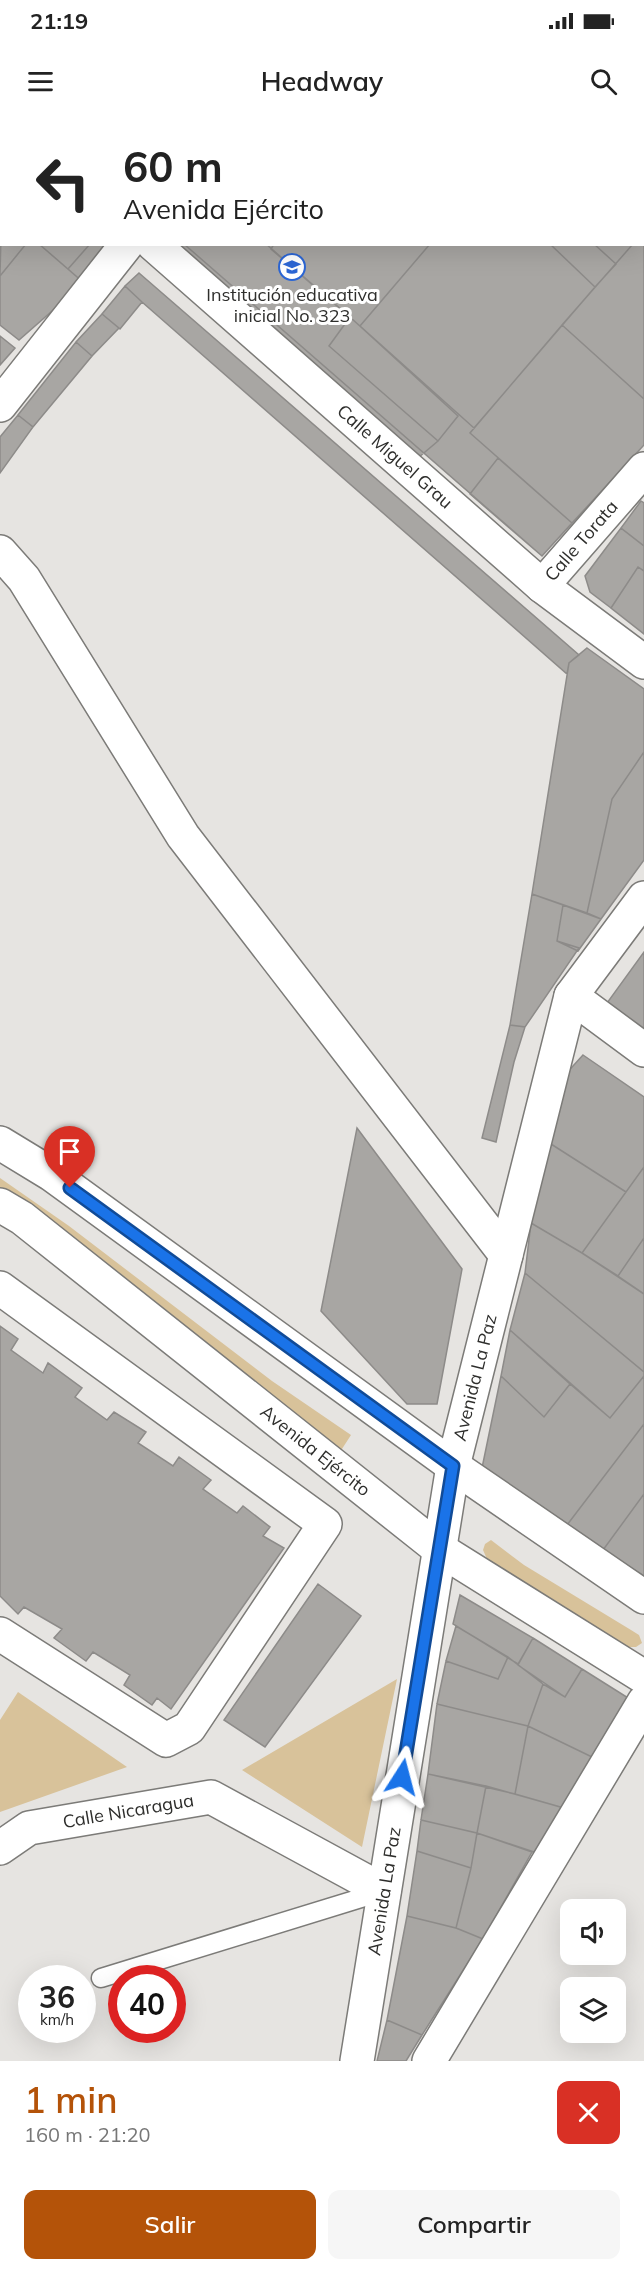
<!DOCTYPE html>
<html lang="es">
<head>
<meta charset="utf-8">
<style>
	body { margin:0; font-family:Mulish,sans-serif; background:#f6f6f6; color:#222; height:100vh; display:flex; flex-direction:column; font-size:22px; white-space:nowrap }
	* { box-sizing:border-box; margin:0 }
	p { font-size:20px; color:#767676 }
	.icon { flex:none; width:33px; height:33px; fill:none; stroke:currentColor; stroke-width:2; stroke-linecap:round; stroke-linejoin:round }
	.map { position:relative; height:1941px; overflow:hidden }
	.details { display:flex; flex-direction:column; background:#fff; flex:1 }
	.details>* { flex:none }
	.top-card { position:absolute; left:0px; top:0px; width:645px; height:126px; box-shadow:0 6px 24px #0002; background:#fff; color:#222; overflow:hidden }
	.tools { position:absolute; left:560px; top:1779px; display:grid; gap:12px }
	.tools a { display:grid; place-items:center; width:66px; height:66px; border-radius:12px; background:#fff; box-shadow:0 6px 24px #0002; font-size:30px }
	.speed { position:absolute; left:18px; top:1845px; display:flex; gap:12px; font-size:30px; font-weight:700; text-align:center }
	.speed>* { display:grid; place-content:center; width:78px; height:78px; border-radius:50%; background:#fff; box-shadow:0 6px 24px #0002; line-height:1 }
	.speed small { font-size:15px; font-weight:400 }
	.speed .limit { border:9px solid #d22; background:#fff; color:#111 }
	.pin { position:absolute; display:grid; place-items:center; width:51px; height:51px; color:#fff; margin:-62px -26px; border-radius:50% 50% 50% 0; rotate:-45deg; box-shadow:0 0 6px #0007 }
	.pin .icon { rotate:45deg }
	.me { position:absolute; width:66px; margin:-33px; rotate:9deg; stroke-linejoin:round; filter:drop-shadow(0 0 4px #0008) }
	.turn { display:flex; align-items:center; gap:21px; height:126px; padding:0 24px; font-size:27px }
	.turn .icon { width:78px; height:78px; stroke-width:2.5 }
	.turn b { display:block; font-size:42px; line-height:51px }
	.round { display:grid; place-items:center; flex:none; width:63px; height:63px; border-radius:12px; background:#f6f6f6 }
	.headline { display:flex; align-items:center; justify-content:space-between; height:102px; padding:0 24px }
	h1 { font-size:36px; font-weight:600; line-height:45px; color:#b45309 }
	.action { display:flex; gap:12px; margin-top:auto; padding:12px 24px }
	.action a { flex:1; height:69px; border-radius:12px; background:#b45309; color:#fff; font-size:24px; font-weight:600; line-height:69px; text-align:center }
	.action a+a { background:#f6f6f6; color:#222 }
	.status { display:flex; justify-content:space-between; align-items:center; height:42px; padding:0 30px; background:#fff; direction:ltr }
	.status svg { height:16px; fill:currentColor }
	header { display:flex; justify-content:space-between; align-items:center; height:78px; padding:0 24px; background:#fff; font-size:27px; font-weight:600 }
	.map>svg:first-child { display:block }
</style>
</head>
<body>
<div class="status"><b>21:19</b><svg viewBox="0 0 49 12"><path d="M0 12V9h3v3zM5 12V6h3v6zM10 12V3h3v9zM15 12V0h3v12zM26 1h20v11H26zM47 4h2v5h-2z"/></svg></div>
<header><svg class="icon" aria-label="menu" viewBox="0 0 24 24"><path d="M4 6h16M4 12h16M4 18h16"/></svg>Headway<svg class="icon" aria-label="search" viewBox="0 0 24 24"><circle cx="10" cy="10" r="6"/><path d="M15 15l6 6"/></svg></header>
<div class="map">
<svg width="644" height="1941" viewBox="0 0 644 1941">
	<rect width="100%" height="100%" fill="#e6e4e1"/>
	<path fill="#d8c29a" d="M0 1058 69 1106 272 1261 351 1315 340 1332 0 1077Z
		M491 1420 524 1445 631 1510 639 1515 642 1523 636 1527H628L518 1460 487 1439 483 1430 485 1424Z
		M397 1559 362 1727 242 1650Z
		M18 1572 127 1647 0 1692V1600Z"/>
	<path fill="#a8a6a3" stroke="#8d8b89" stroke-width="1.5" d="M77 0H126L128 2H79Z
		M126 0H203L204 1 128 2Z
		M263 0H326L262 2Z
		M264 0H644V325L542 436 184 124H644V2H263Z
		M326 0H386L325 2Z
		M415 0H509L511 2H417Z
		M522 0H641L639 2Z
		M2 74V124H26L0 156Z
		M644 112V279L562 205 633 124H644Z
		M26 124H39L84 163 19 220 0 205V156Z
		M39 124H90L68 149Z
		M90 124H116L84 163 68 149Z
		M161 124H266L350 197 329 226 438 321 406 348Z
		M274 124H430L360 206 271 129Z
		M430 124H550L595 167 474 308 360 206Z
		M550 124H594L616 144 595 167Z
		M139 153 579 535 569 543 567 554 142 182 125 166Z
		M125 166 142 182 120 209 102 194Z
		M102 194 119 208 92 236 76 222Z
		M350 197 458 296 438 321 329 226Z
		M562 205 644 279V325L572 403 470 313Z
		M0 216 15 228 0 245Z
		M76 222 92 236 33 307 18 295Z
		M18 295 33 307 0 353V317Z
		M498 338 572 403 542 436 470 374Z
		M641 381 644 383V426L621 408Z
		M621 408 644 426V451L638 447 611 488 590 472 585 456Z
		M638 447 644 451V514L611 488Z
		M587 528 644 569V632L612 679 587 793 532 774 569 543Z
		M644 632V740L601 799 587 793 612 679Z
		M532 774 563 785 557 821 579 828 525 907 510 905Z
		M563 785 601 799 578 831 557 821Z
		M644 832V910L607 883Z
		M510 905 525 907 514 942 496 1022 482 1018Z
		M583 935 644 977V1047L626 1072 551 1024 562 958Z
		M357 1008 462 1149 437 1284H407L321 1191Z
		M551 1024 626 1072 582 1133 531 1103Z
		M644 1047V1118L618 1156 582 1133Z
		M531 1103 582 1133 644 1174V1252L525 1153Z
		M644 1118V1174L618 1156Z
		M525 1153 644 1252V1256L610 1298 510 1210Z
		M0 1206 18 1219 11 1230 43 1253 48 1243 82 1268 75 1277 107 1300 114 1292 146 1312 138 1323 173 1346 179 1337 211 1360 203 1369 237 1393 243 1386 270 1407 263 1416 284 1428 171 1589 157 1578 152 1585 124 1565 130 1555 93 1532 86 1541 54 1518 62 1509 24 1487 18 1494 0 1476Z
		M510 1210 570 1264 544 1297 501 1256Z
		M501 1256 544 1297 570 1264 610 1298 644 1256V1304L567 1405 482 1348Z
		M644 1304V1374L603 1430 567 1405Z
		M644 1374V1456L603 1430Z
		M318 1464 361 1496 265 1627 224 1600Z
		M460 1475 533 1518 518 1544 453 1504Z
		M456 1506 508 1537 498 1559 446 1541Z
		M533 1518 582 1549 565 1577 518 1545Z
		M508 1537 543 1564 528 1606 437 1584 446 1541 498 1559Z
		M582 1549 633 1581 592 1637 528 1606 543 1564 565 1577Z
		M437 1584 528 1606 515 1674 428 1654Z
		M528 1606 592 1637 564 1688 515 1674Z
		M428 1654 486 1666 477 1713 421 1700Z
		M486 1666 564 1688 540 1734 477 1713Z
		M421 1700 477 1713 471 1748 417 1731Z
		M477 1713 532 1732 483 1819 456 1808 471 1748Z
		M417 1731 471 1748 456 1808 407 1796Z
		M407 1796 456 1808 483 1819 422 1915 387 1900Z
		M387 1900 422 1915 406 1941H377Z"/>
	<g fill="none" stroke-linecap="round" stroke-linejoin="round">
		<defs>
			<path id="lane" d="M101 1858 384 1771"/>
			<g id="street">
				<path id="s1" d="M153 124 542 466 644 542"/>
				<path d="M0 285 127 124"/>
				<path d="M0 432 24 459 183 716 506 1135"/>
				<path id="s2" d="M542 466 644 349"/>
				<path d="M571 876 644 930"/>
				<path d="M0 1168 325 1404 189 1608 166 1620 0 1514"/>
				<path id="s3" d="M0 1728 29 1708 211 1677 384 1771"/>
				<path d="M429 1941 644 1582"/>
			</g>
			<g id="secondary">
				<path d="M8 0 10 2"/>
				<path d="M236 2 238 0"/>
				<path d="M0 1023 51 1054 453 1346 644 1477"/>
				<path id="s4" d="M0 1085 22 1098 439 1429 644 1557"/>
				<path id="s5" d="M357 1941 453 1346 571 876 644 778"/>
			</g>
		</defs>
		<use href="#lane" stroke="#7c7b78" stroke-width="21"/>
		<use href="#street" stroke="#7c7b78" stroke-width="36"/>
		<use href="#secondary" stroke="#7c7b78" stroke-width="36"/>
		<use href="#lane" stroke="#fff" stroke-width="18"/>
		<use href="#street" stroke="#fff" stroke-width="33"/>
		<use href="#secondary" stroke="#fff" stroke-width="33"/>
	</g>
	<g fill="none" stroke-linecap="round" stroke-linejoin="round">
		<defs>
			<path id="route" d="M70 1068 453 1346 402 1657"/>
		</defs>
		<use href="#route" stroke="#114b97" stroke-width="15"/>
		<use href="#route" stroke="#1a73e8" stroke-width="10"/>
	</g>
	<defs>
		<symbol id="school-ring" viewBox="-11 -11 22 22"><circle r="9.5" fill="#fff" stroke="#2c66d4" stroke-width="1.5"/><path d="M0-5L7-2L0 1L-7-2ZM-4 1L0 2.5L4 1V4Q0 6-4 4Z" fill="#2c66d4"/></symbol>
	</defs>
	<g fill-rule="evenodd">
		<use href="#school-ring" x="277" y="132" width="30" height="30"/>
	</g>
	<g text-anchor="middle" stroke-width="6" stroke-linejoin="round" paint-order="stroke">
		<g font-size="18" fill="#2e2e2c" stroke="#fff">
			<text x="292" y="181">Institución educativa<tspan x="292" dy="21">inicial No. 323</tspan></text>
		</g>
		<g font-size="18" fill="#2e2e2c" stroke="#fff">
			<text dy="6" stroke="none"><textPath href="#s1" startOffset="322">Calle Miguel Grau</textPath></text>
			<text dy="6" stroke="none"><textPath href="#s2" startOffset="60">Calle Torata</textPath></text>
			<text dy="6" stroke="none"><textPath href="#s5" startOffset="694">Avenida La Paz</textPath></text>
			<text dy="6" stroke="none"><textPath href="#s4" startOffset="400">Avenida Ejército</textPath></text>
			<text dy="6" stroke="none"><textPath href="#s3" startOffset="136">Calle Nicaragua</textPath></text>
			<text dy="6" stroke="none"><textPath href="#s5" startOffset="172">Avenida La Paz</textPath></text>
		</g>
	</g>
</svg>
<div class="tools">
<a><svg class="icon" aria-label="sound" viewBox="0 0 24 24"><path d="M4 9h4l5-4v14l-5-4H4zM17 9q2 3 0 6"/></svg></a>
<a><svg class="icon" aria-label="layers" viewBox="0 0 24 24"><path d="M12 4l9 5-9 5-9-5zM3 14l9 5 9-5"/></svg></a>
</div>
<div class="speed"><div>36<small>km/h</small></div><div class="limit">40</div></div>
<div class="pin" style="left:70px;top:1068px;background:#d93025"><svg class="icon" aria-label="arrive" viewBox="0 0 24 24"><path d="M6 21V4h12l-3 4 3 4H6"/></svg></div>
<svg class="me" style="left:402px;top:1657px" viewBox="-20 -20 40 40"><path d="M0-17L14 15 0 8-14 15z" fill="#1a73e8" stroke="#fff" stroke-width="4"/></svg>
<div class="top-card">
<div class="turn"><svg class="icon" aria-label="left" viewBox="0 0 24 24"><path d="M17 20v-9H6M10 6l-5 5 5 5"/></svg><div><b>60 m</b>Avenida Ejército</div></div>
</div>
</div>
<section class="details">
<div class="headline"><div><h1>1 min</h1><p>160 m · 21:20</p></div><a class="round" style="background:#d93025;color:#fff"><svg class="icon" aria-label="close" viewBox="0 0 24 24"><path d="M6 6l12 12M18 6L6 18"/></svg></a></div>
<div class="action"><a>Salir</a><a>Compartir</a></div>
</section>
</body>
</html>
